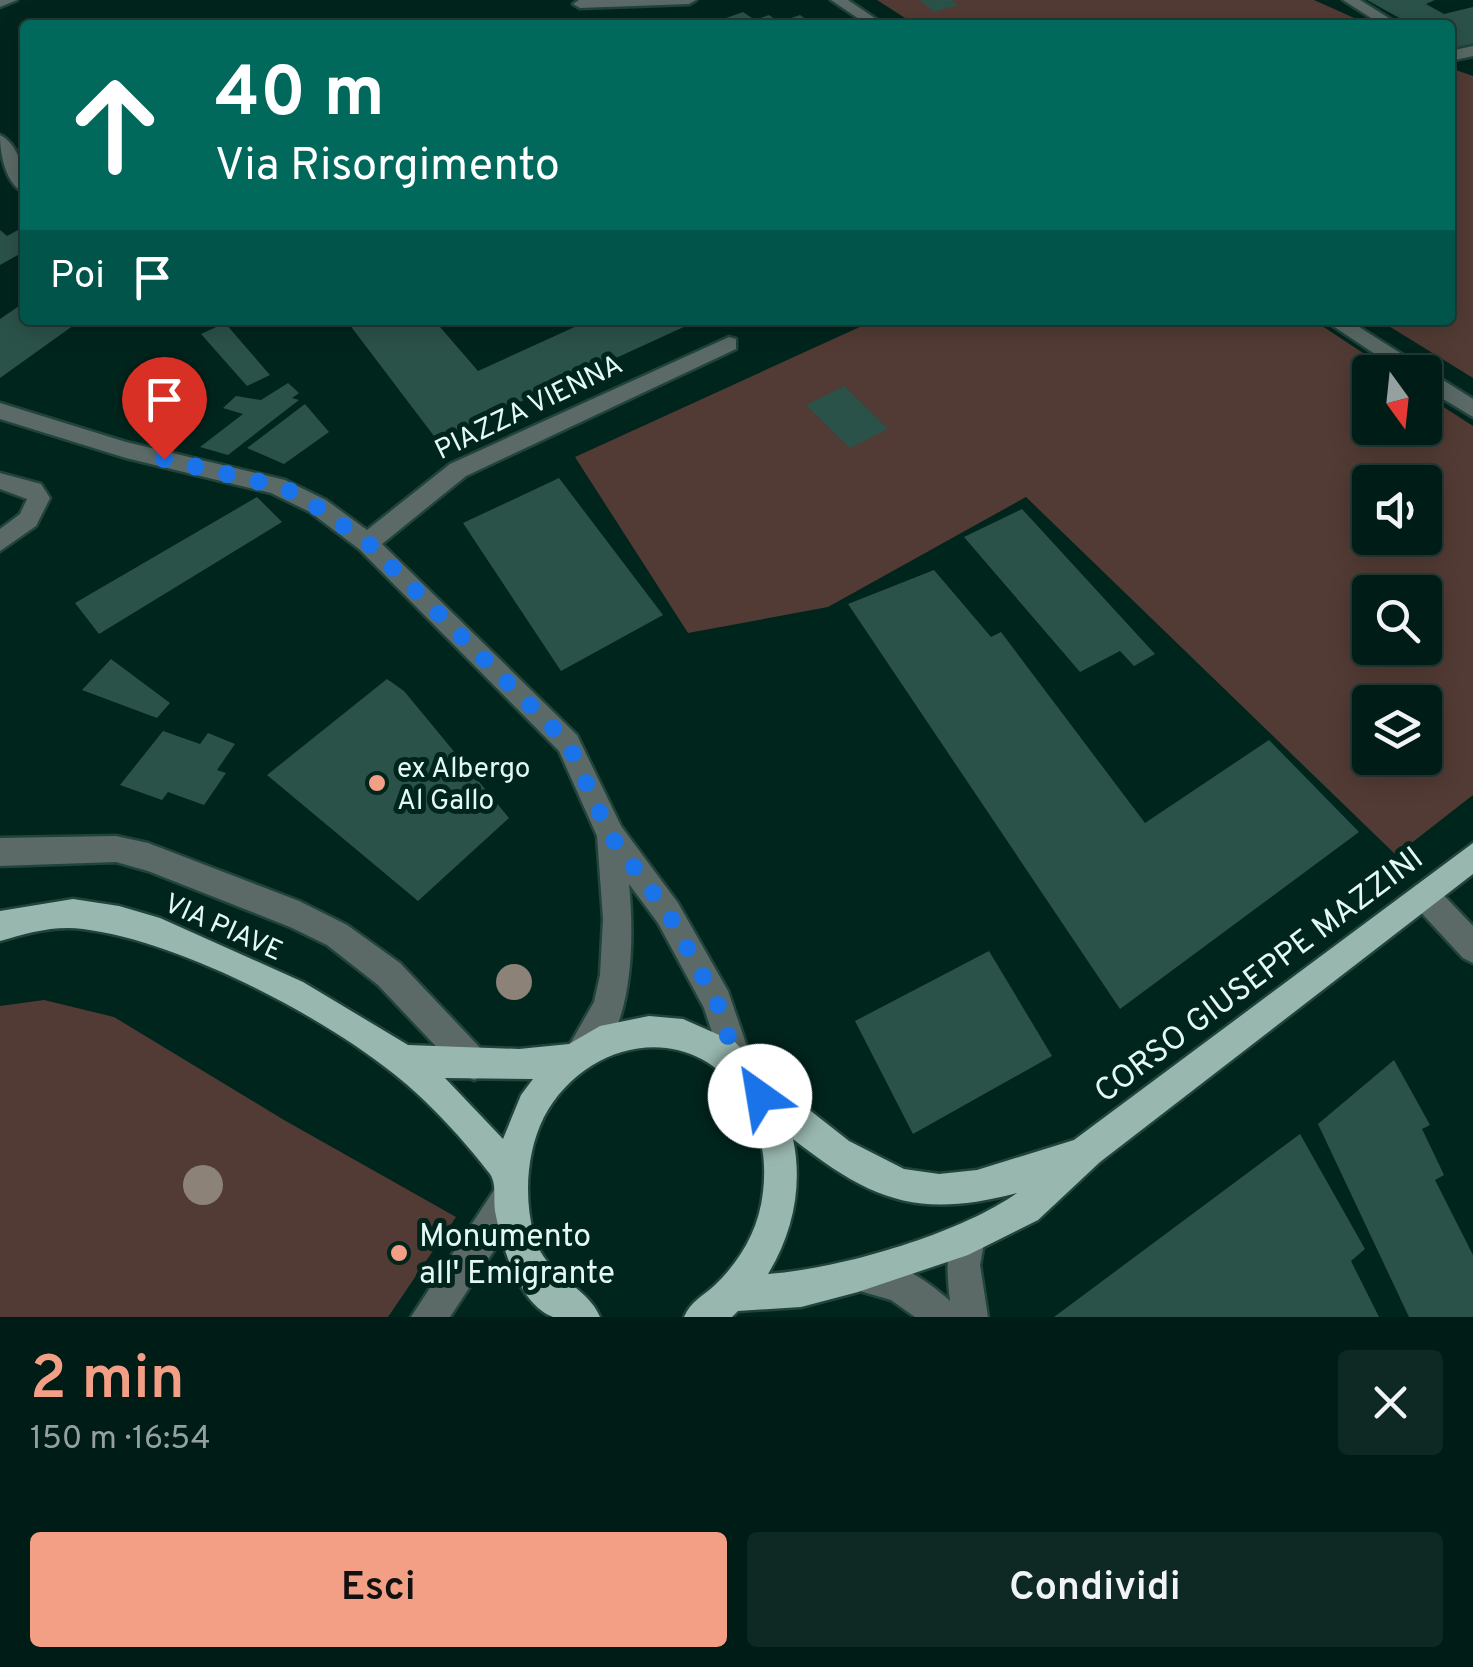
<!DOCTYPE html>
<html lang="it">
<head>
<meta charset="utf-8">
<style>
	body { margin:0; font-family:Overpass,sans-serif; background:#0e2923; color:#f1f3f6; height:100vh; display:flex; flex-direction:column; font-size:38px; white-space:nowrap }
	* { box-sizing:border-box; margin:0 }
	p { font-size:32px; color:#95a1a1 }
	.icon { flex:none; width:55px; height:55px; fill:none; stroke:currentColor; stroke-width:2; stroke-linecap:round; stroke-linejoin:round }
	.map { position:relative; height:1317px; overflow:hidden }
	.panel { display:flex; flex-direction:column; background:#001c16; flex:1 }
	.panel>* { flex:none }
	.hud { position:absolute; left:20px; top:20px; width:1435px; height:305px; border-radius:10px; box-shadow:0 5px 25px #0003,0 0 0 2px #223a35; background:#00695c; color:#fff; overflow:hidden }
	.needle { width:65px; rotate:165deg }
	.controls { position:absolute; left:1352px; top:355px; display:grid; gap:20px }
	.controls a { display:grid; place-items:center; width:90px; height:90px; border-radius:10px; background:#001c16; box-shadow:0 5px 25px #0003,0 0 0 2px #223a35; font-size:50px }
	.pin { position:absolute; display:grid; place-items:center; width:85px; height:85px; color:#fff; margin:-102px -42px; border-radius:50% 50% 50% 0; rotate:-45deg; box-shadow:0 0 10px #0007 }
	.pin .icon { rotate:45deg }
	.me { position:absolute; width:110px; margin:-55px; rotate:328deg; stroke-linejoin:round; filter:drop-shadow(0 0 8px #0008) }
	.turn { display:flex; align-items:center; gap:35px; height:210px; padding:0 30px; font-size:45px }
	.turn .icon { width:130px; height:130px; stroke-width:2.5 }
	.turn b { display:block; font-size:70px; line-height:85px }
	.then { display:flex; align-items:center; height:95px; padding:0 30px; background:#0003; gap:20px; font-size:38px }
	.round { display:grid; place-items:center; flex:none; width:105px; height:105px; border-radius:10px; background:#0e2923 }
	.summary { display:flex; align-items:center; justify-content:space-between; height:170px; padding:0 30px }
	h1 { font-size:60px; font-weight:600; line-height:75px; color:#f39f85 }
	.primary-button { display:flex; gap:20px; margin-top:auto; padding:20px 30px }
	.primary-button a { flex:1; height:115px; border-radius:10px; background:#f39f85; color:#111; font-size:40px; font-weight:600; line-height:115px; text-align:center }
	.primary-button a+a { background:#0e2923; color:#f1f3f6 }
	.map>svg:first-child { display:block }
</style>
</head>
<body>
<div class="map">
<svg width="1473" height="1317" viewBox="0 0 1473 1317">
	<rect width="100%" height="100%" fill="#00251d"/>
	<path fill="#523b34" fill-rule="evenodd" d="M877 0H1314L1370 25H916Z
		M1450 68 1473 76V378L1379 320H1450Z
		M875 320H1313L1392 372H1370V428H1425V395L1473 426V795L1396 855 1026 497 828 607 688 633 575 457ZM1370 482H1425V538H1370ZM1370 592H1425V648H1370ZM1370 702H1425V758H1370Z
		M44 1000 114 1017 284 1120 456 1217 388 1317H0V1006Z"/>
	<path fill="#2b5249" d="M920 0H952L958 5 934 12Z
		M1367 0H1435L1426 4 1444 14 1473 7V45L1450 50V25H1412Z
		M743 12 755 20 769 15 779 22 800 15 815 25 715 22Z
		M25 226V251L0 265V230L7 236Z
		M25 302V320H81L0 378V319Z
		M346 320H434L478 371 590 320H699L437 440Z
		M225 323 270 375 247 386 201 334Z
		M288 383 299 393 292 398 299 400 228 455 200 447 243 414 223 408 236 396 261 400Z
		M844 386 888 429 850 448 806 405Z
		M305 404 329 432 284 464 247 448Z
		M559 478 663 615 561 671 463 523Z
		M257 497 282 522 99 634 75 603Z
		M1022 509 1155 654 1134 666 1120 651 1080 672 964 537Z
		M934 570 991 637 1001 632 1145 823 1269 740 1359 832 1120 1009 848 604Z
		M111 659 170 703 157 718 82 690Z
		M387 679 404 691 509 818 418 901 267 775Z
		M163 731 200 744 208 733 235 744 217 770 226 773 204 805 168 792 162 800 120 785Z
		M989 951 1052 1056 913 1134 855 1021Z
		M1394 1060 1430 1125 1422 1129 1444 1175 1435 1180 1473 1255V1317H1409L1318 1124Z
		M1300 1134 1365 1249 1351 1261 1379 1317H1054Z"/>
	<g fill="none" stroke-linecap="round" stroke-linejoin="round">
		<defs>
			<path id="minor" d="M0 0H17L0 7Z
				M696 0 689 4 580 8 573 4 579 0Z
				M831 0H848L885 25H868Z
				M1343 0H1360L1400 25H1382Z
				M1473 46V56L1450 61V51Z
				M0 135C19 144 25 173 25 193 6 185 0 155 0 135Z
				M1324 320H1348L1473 399V417L1425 388V372H1402Z
				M729 337 736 339V349L466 476 382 544 577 735 621 826 678 903 728 991 753 1064 748 1075 737 1080 726 1075 704 1008 658 923 629 884C634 932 636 1044 582 1067L571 1062 566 1051 594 1002 600 975 603 919 597 836 559 751 359 549 310 512 271 493 126 458 0 419V403L126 442 285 480 326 500 367 530 450 464Z
				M0 473 41 484 50 498 36 526 0 551V529L20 514 27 499 0 489Z
				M116 836 148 843 299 901 347 925 400 963 485 1053 490 1064 485 1075 474 1080 463 1075 378 985 327 945 290 927 148 871 116 862 0 866V838Z
				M1425 882 1435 886 1473 926V963L1463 958 1415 906 1411 896 1415 886Z
				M510 1179 522 1184 527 1196 522 1208 450 1317H411L498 1184Z
				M968 1221 980 1226 985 1238 980 1265 988 1317H915L891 1300 846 1287 841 1275 846 1263C880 1248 925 1278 950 1301 947 1274 945 1252 956 1226Z"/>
			<path id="major" d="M1473 843V874L1100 1162 1038 1220 968 1255 858 1292 801 1307 738 1311 732 1317H684C691 1301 703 1296 715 1285 741 1260 759 1229 763 1192 767 1159 761 1125 742 1097 691 1018 585 1039 544 1117 526 1153 524 1198 534 1236 546 1278 587 1285 600 1317 587 1317 565 1317 553 1317 518 1304 501 1243 495 1211 493 1197 497 1185 490 1174 463 1139 428 1101 394 1074 319 1014 179 941 83 929 55 925 27 933 0 941V911L73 899 119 906 160 918 303 982 408 1045 519 1049 569 1044 600 1026 649 1016 683 1019 735 1042 765 1075 849 1141 904 1169 939 1174 977 1170 1074 1140ZM445 1078 533 1079 521 1095 503 1139ZM793 1139C872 1201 918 1219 1017 1193 959 1234 839 1269 768 1274 793 1233 803 1185 793 1139Z"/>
		</defs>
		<use href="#minor" stroke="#20433b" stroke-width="5"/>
		<use href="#major" stroke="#20433b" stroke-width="5"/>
		<use href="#minor" fill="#5b6a66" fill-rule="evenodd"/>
		<use href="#major" fill="#98b7ae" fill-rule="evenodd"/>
	</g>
	<g fill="#8c8277">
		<circle cx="514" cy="982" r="18"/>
		<circle cx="203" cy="1185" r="20"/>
	</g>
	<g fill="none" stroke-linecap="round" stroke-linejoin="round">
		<path stroke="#1a73e8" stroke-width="18" stroke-dasharray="0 32.4" d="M164 459 277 486 300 495 368 543 568 743 610 835 668 913 717 1002 737 1064 760 1096"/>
	</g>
	<g fill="#f39f85" stroke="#00251d" stroke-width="4">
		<circle cx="377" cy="783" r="10"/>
		<circle cx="399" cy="1253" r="10"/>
	</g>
	<g text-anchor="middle" stroke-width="10" stroke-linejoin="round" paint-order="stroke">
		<g font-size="28" fill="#e4f9f3" stroke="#00251d">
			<text transform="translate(528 406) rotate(-26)" y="10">PIAZZA VIENNA</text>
			<text transform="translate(224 926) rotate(24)" y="10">VIA PIAVE</text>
		</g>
		<g font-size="28" fill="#e4f9f3" stroke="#00251d" text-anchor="start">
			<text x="397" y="777">ex Albergo<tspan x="397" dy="32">Al Gallo</tspan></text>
		</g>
		<g font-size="32" fill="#e4f9f3" stroke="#00251d">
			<text transform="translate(1258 974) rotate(-37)" y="11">CORSO GIUSEPPE MAZZINI</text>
		</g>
		<g font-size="32" fill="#e4f9f3" stroke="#00251d" text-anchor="start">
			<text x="419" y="1246">Monumento<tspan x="419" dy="37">all' Emigrante</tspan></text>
		</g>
	</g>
</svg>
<div class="controls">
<a><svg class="needle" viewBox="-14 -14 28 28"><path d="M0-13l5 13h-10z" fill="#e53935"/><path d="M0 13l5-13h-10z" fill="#95a1a1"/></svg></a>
<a><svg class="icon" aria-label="sound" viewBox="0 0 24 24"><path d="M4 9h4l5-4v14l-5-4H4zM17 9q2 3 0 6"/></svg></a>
<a><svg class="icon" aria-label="search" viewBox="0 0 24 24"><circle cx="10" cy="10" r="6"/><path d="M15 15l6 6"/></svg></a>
<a><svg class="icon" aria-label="layers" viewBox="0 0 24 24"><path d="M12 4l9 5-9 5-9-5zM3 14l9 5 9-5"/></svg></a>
</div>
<div class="pin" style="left:164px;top:459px;background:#d93025"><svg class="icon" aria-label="arrive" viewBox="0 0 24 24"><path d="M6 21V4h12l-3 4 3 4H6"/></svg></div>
<svg class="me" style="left:760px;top:1096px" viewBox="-20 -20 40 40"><circle r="19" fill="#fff"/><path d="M0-13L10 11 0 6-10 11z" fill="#1a73e8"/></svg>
<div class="hud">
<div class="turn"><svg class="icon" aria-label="ahead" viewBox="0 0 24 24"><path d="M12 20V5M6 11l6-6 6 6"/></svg><div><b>40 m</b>Via Risorgimento</div></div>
<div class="then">Poi<svg class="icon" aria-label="arrive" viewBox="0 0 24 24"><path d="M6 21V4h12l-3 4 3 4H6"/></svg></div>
</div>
</div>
<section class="panel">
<div class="summary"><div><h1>2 min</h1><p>150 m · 16:54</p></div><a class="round"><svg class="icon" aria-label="close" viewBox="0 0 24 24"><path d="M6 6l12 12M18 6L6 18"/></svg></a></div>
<div class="primary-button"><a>Esci</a><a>Condividi</a></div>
</section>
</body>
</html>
